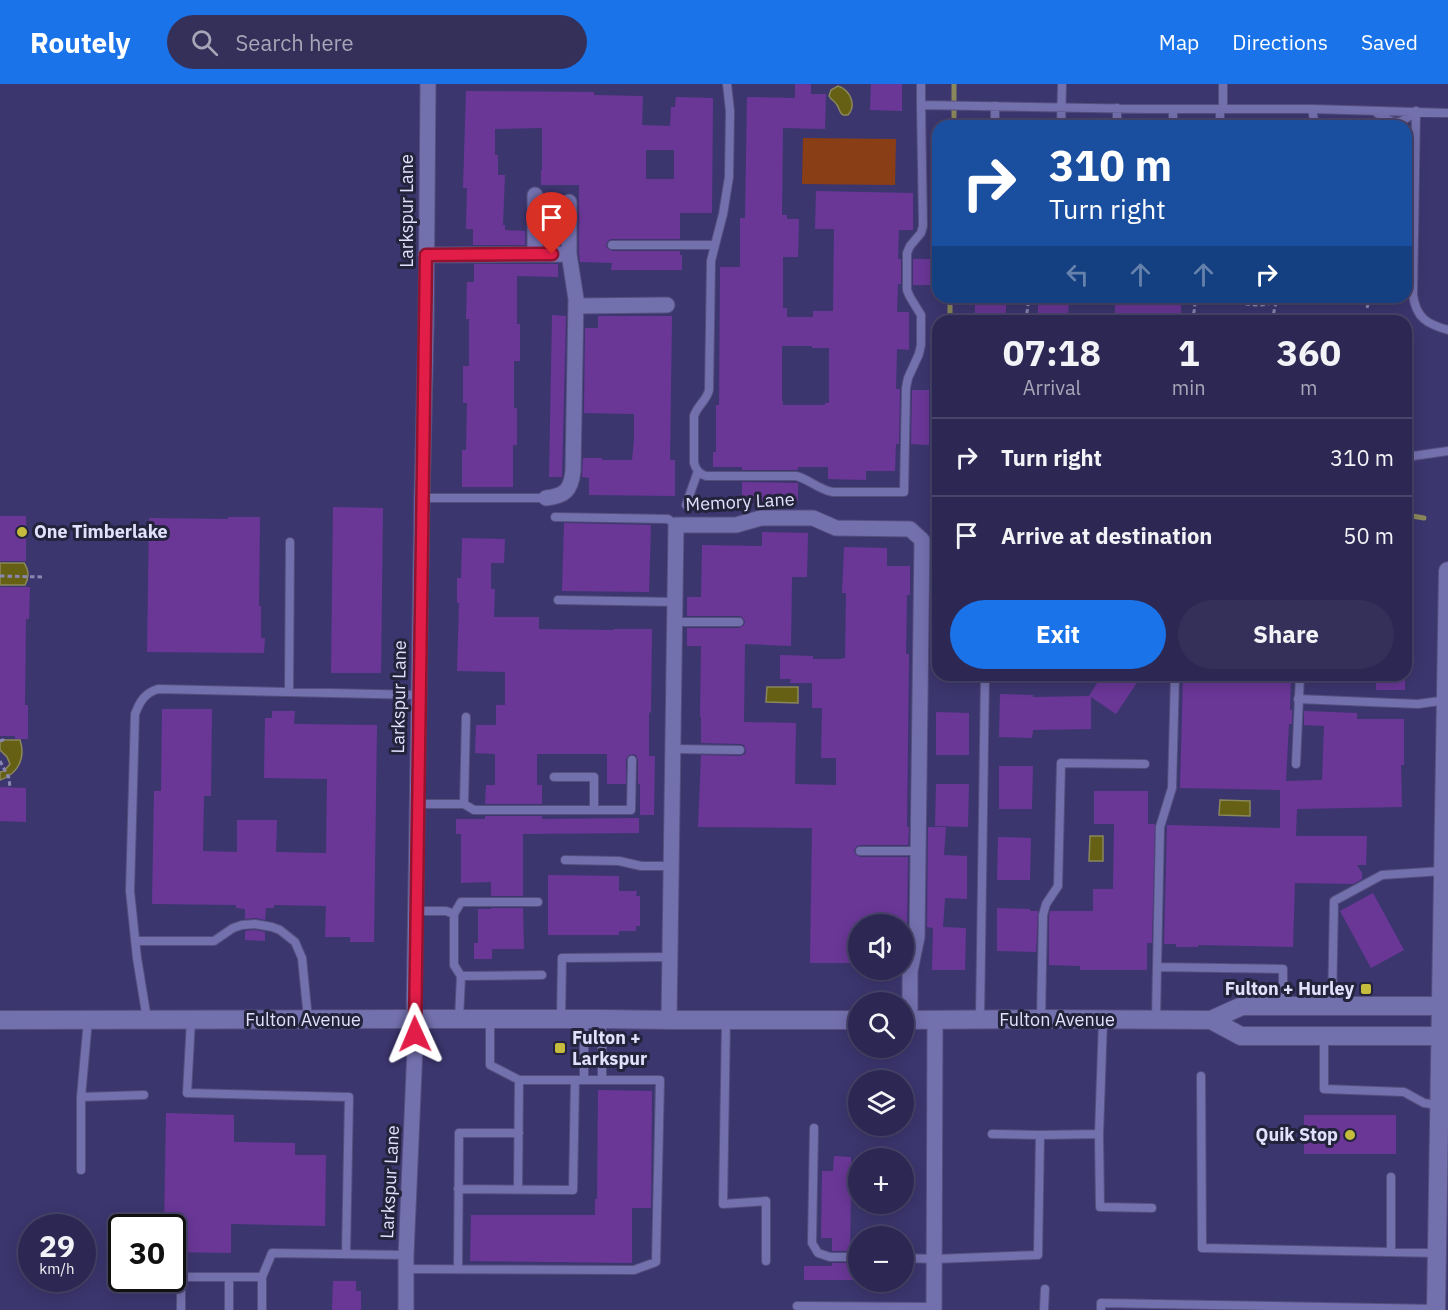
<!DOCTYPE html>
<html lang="en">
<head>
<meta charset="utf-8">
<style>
	body { margin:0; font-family:"IBM Plex Sans",sans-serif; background:#35305a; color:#f1f3f6; height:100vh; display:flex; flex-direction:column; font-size:22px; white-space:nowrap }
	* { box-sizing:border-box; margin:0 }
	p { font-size:20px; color:#a7a6b8 }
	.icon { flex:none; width:33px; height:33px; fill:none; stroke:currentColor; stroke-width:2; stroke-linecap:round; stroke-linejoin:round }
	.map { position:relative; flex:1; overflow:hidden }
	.side { position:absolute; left:932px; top:231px; width:480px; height:366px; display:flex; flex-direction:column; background:#2d2853; border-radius:18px; box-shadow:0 3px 15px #0003,0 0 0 2px #48446a }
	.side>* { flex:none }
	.hud { position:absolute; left:932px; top:36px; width:480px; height:183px; border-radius:18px; box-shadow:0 3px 15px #0003,0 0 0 2px #48446a; background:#1a4fa0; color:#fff; overflow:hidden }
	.controls { position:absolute; left:848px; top:830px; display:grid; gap:12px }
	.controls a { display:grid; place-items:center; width:66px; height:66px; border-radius:50%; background:#2d2853; box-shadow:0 3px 15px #0003,0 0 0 2px #48446a; font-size:30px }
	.speed { position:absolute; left:18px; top:1130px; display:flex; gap:12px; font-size:30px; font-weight:700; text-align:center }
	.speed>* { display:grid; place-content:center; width:78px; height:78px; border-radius:50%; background:#2d2853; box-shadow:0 3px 15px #0003,0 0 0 2px #48446a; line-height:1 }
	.speed small { font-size:15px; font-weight:400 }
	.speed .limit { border:3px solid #111; border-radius:9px; background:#fff; color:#111 }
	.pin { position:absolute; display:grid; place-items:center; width:51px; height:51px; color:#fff; margin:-62px -26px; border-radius:50% 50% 50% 0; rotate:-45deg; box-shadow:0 0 6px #0007 }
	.pin .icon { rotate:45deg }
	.me { position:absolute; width:66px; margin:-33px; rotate:359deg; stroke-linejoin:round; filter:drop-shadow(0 0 4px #0008) }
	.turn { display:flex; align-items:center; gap:21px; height:126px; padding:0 18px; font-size:27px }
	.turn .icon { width:78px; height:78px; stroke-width:2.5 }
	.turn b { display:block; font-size:42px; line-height:51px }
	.lanes { display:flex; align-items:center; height:57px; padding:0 18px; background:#0003; justify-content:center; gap:30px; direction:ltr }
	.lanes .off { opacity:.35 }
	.eta { display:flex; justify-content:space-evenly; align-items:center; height:102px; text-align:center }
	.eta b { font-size:36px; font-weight:700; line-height:42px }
	.cta { display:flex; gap:12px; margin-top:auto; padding:12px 18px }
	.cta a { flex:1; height:69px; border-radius:36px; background:#1a73e8; color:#fff; font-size:24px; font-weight:700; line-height:69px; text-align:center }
	.cta a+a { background:#35305a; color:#f1f3f6 }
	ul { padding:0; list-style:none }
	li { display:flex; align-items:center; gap:18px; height:78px; padding:0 18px; border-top:2px solid #48446a }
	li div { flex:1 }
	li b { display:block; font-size:22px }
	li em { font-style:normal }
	header { display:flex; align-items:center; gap:36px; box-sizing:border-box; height:84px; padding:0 30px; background:#1a73e8; color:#fff }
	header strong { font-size:28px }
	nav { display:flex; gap:33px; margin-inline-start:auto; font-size:21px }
	.search { width:420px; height:54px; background:#35305a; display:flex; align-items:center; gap:15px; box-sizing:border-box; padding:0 21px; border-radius:33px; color:#a7a6b8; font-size:22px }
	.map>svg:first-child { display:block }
</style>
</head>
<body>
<header>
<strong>Routely</strong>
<div class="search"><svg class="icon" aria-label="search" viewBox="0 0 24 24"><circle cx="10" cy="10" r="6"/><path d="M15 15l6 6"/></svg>Search here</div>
<nav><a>Map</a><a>Directions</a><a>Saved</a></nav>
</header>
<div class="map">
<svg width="1448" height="1226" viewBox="0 0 1448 1226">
	<rect width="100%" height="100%" fill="#3c366f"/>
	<path fill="#893e16" d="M803 54 896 55 895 101 802 100Z"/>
	<path fill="#656014" stroke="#8a875a" stroke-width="1.5" d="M838 2C850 6 857 21 848 31 839 32 841 27 837 21 835 17 831 16 829 12L831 6Z
		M0 479H24C29 486 29 494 25 501H0Z
		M767 603H798V619L766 618Z
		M0 656H20C26 674 18 690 0 696V688L4 687 10 680 7 673 0 666Z
		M1220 716 1250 717V732L1219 731Z
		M1090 752H1103V777H1089Z"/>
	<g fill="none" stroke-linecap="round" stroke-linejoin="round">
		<path stroke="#8a875a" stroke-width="5" d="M954 42V0
			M950 237V213
			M1406 431 1424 434"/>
	</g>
	<path fill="#6a3797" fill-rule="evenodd" d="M795 0H811V10H826L825 45 783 44 782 131H787V135H799L798 173H783V224H787V233H813V227H833L834 145H815L816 107 913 109V146H899L898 175H901V200H898L897 228H909V266L897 265 896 305H900L899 360H896L895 387H866V396L828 395V383H798V386H742V383H713V368H716V321H719L720 183H740V134H745L747 13 795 14ZM782 262H812V264H829V319H825V321H783V317H782Z
		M871 0H902V27L870 26Z
		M466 7 594 8V11L643 12 642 41 670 42 671 23H675L676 13 713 14 712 129H680V155H612L609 156 606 160 607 164 612 167H680V171H682V186H611L612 179 580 178 579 169V101H541V86H542V44L495 45V71H498V91H505L503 141H505V146L525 147V161H473V145H466L467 104H463ZM646 66H674V95H646Z
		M913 175H931V201H913Z
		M474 180H558V193L517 192V240H520V277H514V324H517V361H513V403H462V366H466L467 319H463V282H469V235H466L467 198H474Z
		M975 213H1006V237H975Z
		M1038 213H1069L1068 237H1038Z
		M1115 213H1181V230H1115Z
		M552 231 566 232 562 393H549Z
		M598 232H672L670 376H675V412L589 411V394L582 393 583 374H602V376H632L634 356V330L584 329 585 244H598Z
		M912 306H929V361L911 360Z
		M742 398 798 399V417H742Z
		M333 423 383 424 381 589H331Z
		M0 432H26V477H0Z
		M228 433H260L259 522H261V554H265L264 569 147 568 149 434 228 435Z
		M564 439 651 441 649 508 562 507Z
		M762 448 808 449 807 493H792L791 562 745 560 744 638 796 639 795 700 836 701V674H821L822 624H812V599H790L791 595H780V571L813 572V575H842V574H845L846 509H842L844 463 887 464V482H910V511H907L906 570H909L907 743H909L908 761H860L857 762 854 766 855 770 860 773H908L907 843H903V840H854L853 879H810L812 744 698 743 701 671 740 672 745 670 746 666 744 661 740 660 701 659V633H700L701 562H687V544H739L744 541 745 537 742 533 739 532H687V513H701L702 461 762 462Z
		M462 454 505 455 504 479H491V505H495L494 533H539V545L614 546V545H652L651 628 649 629V672H655L654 731H640V700H638V676L636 671 633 670 629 671 626 675V700H607V670H537V701H542V720H485L486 701H495V670L475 669 476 641H496V621H505V588L457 587 459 519H457V494H461Z
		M0 503H30L29 535H26L25 621H28V655H15V652H0Z
		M1102 591H1142L1116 630 1091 613V645L1033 646 1032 654 999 653 1000 610 1033 611V613L1090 612H1089Z
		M1183 591H1291L1290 626H1292V640H1289L1286 697 1322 696 1324 642 1304 641V627L1357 629V635H1404V681H1401L1402 723 1297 725 1296 752H1367L1366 781H1357L1362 789V795L1353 800 1295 799 1293 863 1198 861V863H1176V860H1164L1167 741 1280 744V706L1180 704Z
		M1376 591H1405V606H1376Z
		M162 625H212L211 712H204L203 767 237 768V736H277L276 768 326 769 327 695 264 694 265 634H272V627H295L294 640 377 641 374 858H350V853H325L326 822 274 821V824H266L265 836 256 834 245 835V825L236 824V821L152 820 154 707H161Z
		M936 628 969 629V671H936Z
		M999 682H1033L1032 725H999Z
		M936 700H969L968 743 935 742Z
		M0 703 26 704V738L0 737Z
		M1094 707H1148V740H1155L1152 859H1147V886H1080V882L1049 881V832L1050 827H1093V805H1113L1114 740H1094Z
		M485 732H542V735L639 734V749L523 750V812H491V798L461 799V750H456V735H485Z
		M928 743H946L944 771 967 772V815L945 814 943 843 966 844 965 886H932L933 844 927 843Z
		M998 753 1031 754 1030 796H997Z
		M548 791 619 792V807H637L636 812H640V842H636V847H619V851H548Z
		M1373 809 1404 866 1371 884 1340 827Z
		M491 824H523L524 865H492V875H474V859H478V825H491Z
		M997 824 1030 825V827H1038L1036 868 997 867Z
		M255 846 265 848V857L245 856V847Z
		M598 1006 652 1007 651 1124H632V1179L470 1177 471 1131H595V1115H597Z
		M166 1029 234 1031V1058L295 1059V1071H326L325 1142 231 1140V1169L172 1168V1143H164Z
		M1304 1031H1396V1070H1304Z
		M834 1072 851 1073 853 1108H851L850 1167H832V1154H821L822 1087H833Z
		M832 1179H850V1182H858V1196H804V1182H832Z
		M333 1197H356V1207H361V1226H332Z"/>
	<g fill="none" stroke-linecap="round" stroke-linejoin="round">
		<defs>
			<path id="lane" d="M921 0V21L1147 25H1312L1448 29
				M1223 0V25
				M1312 25 1315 42
				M1374 27C1394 40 1396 44 1416 27
				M1416 27 1413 211C1416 234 1427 240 1448 246
				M995 42V22
				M1061 42 1062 0
				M1117 42V24
				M1173 42V25
				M1220 42V25
				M612 161H715L711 177 709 306C707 316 697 322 694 332V379C696 386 699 390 706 392H796C809 395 819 406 833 408H904L906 304 908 294 919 270 921 261V231L910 213 907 206V169L910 162 921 149 923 142 921 21
				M715 161 723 130 729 93 730 27 727 0
				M1406 373 1448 367
				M422 414H546
				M686 421 698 387
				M555 433 668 435 676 441
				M558 516 675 518
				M675 538H739
				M289 607 290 458
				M1298 615 1418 620 1447 616
				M674 665 740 666
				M1296 680 1300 591
				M554 693H594V725
				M417 720H464L474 726H631L632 676
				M464 720 466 633
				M860 767H918
				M565 776 619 777 641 782H672
				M416 827H446L454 830V881L461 892 459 935
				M454 830 461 818H538
				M135 857H214L233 844 242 841 255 840 272 843 280 846 295 858 302 874 308 935
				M1157 883 1160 743 1172 704 1175 591
				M461 892 542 891
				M1332 922 1334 817 1382 791 1442 787
				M980 934 985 591
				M1041 934 1043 831 1046 820 1058 802 1061 679 1145 680
				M147 935 137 874 130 807 135 630C140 617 145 609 158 605L419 611
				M561 935 562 874 670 873
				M602 935V996
				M88 936 81 1013 144 1011
				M191 936 187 1009 349 1013 346 1170
				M1156 936 1157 883 1283 885V921
				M726 937 723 1120 766 1117V1177
				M1324 952V1005L1404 1008 1424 1019 1438 1021
				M1201 992 1202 1164 1436 1169
				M584 996V936
				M81 1013V1086
				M814 1044 812 1159 818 1169 830 1173H858
				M992 1050 1040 1051
				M1099 1050 1100 1123 1152 1124
				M1391 1093V1168
				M458 1105 573 1106 575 996
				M518 1105 519 996
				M903 1174 935 1175 1038 1171 1040 1051 1099 1050 1103 936
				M406 1185 634 1186 656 1178 660 996H519L490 981V935
				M458 1185 459 1049H519
				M797 1222 934 1223
				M181 1226V1193H229
				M229 1226V1193H262
				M262 1226V1193L272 1169 406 1171
				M1044 1226 1045 1205
				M1101 1226V1219L1436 1225"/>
			<path id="street" d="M535 169V111
				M569 170V118
				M426 171 569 170 576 215 573 387C571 406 565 412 546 414
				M576 222 667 221
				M669 936 676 441H736L761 434H813L836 444 910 445 922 456 917 853 910 887V936
				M406 1226V1171L415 964 414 935 422 414 426 241 428 0
				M934 1226 935 936"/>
			<path id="secondary" d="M0 936 414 935H602L669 936H858
				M903 936 1041 935 1211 936 1242 922H1448
				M1211 936 1241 952H1448
				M1436 1226 1448 487"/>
		</defs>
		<use href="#lane" stroke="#554f7e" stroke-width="10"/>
		<use href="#street" stroke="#554f7e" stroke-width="17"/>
		<use href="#secondary" stroke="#554f7e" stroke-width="20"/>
		<path stroke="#8a87b2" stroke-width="3" stroke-dasharray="4.5 3" stroke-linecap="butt" d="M1224 213C1239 219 1262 226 1277 216V213
			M1367 224 1370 213
			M1026 237 1029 213
			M1192 237 1195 223 1194 213
			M1272 237 1276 218
			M0 492 43 493
			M0 657 3 656 4 652
			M0 677 9 694 10 704"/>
		<use href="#lane" stroke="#7370ae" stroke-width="8"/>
		<use href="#street" stroke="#7370ae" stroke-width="15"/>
		<use href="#secondary" stroke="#7370ae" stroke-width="18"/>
	</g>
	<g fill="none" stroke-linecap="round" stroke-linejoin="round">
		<defs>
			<path id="route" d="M415 950 426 171 552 170"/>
		</defs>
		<use href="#route" stroke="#92132f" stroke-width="15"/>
		<use href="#route" stroke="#e11d48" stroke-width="10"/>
	</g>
	<g fill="#c5bc3d" stroke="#24233c" stroke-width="2">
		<circle cx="22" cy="448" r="6"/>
		<rect x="1360" y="899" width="12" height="12" rx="3"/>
		<rect x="554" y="958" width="12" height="12" rx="3"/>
		<circle cx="1350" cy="1051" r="6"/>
	</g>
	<g text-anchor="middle" stroke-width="6" stroke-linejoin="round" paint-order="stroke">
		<g font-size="18" fill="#e1e1fd" stroke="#24233c">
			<text transform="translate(407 127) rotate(-90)" y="6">Larkspur Lane</text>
			<text transform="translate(740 418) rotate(-3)" y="6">Memory Lane</text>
			<text transform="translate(399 613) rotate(-89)" y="6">Larkspur Lane</text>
			<text x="303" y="942">Fulton Avenue</text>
			<text x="1057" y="942">Fulton Avenue</text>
			<text transform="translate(390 1098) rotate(-87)" y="6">Larkspur Lane</text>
		</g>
		<g font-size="18" font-weight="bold" fill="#e1e1fd" stroke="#24233c" text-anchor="start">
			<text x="34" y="454">One Timberlake</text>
			<text x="1354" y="911" text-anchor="end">Fulton + Hurley</text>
			<text x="572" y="960">Fulton +<tspan x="572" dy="21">Larkspur</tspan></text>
			<text x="1338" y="1057" text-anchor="end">Quik Stop</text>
		</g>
	</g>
</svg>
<div class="controls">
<a><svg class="icon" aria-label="sound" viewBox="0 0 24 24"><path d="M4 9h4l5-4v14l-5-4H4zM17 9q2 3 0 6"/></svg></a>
<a><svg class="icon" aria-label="search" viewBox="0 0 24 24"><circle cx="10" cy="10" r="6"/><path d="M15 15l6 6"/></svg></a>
<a><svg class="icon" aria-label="layers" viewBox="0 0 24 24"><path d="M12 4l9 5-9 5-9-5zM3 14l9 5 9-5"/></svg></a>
<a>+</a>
<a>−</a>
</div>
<div class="speed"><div>29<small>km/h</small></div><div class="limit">30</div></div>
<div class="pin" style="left:552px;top:170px;background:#d93025"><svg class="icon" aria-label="arrive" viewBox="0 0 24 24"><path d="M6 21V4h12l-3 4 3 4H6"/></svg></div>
<svg class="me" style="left:415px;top:950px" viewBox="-20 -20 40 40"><path d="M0-17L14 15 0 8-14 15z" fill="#e11d48" stroke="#fff" stroke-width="4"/></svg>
<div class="hud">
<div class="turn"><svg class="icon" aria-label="right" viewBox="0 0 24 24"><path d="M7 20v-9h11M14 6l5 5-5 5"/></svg><div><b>310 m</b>Turn right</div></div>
<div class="lanes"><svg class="icon off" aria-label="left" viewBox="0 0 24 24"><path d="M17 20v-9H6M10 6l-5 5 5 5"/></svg><svg class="icon off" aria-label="ahead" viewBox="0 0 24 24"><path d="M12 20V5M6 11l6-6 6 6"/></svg><svg class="icon off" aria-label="ahead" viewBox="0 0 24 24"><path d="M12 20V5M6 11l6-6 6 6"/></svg><svg class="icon" aria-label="right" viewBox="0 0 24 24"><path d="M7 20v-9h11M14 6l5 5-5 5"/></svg></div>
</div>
<section class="side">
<div class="eta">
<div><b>07:18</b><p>Arrival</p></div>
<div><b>1</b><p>min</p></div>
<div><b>360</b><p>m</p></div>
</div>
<ul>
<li><svg class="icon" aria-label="right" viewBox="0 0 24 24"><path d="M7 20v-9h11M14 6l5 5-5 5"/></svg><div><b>Turn right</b></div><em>310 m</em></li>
<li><svg class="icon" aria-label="arrive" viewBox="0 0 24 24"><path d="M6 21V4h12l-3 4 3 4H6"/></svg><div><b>Arrive at destination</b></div><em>50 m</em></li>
</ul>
<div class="cta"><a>Exit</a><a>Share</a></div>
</section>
</div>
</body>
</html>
